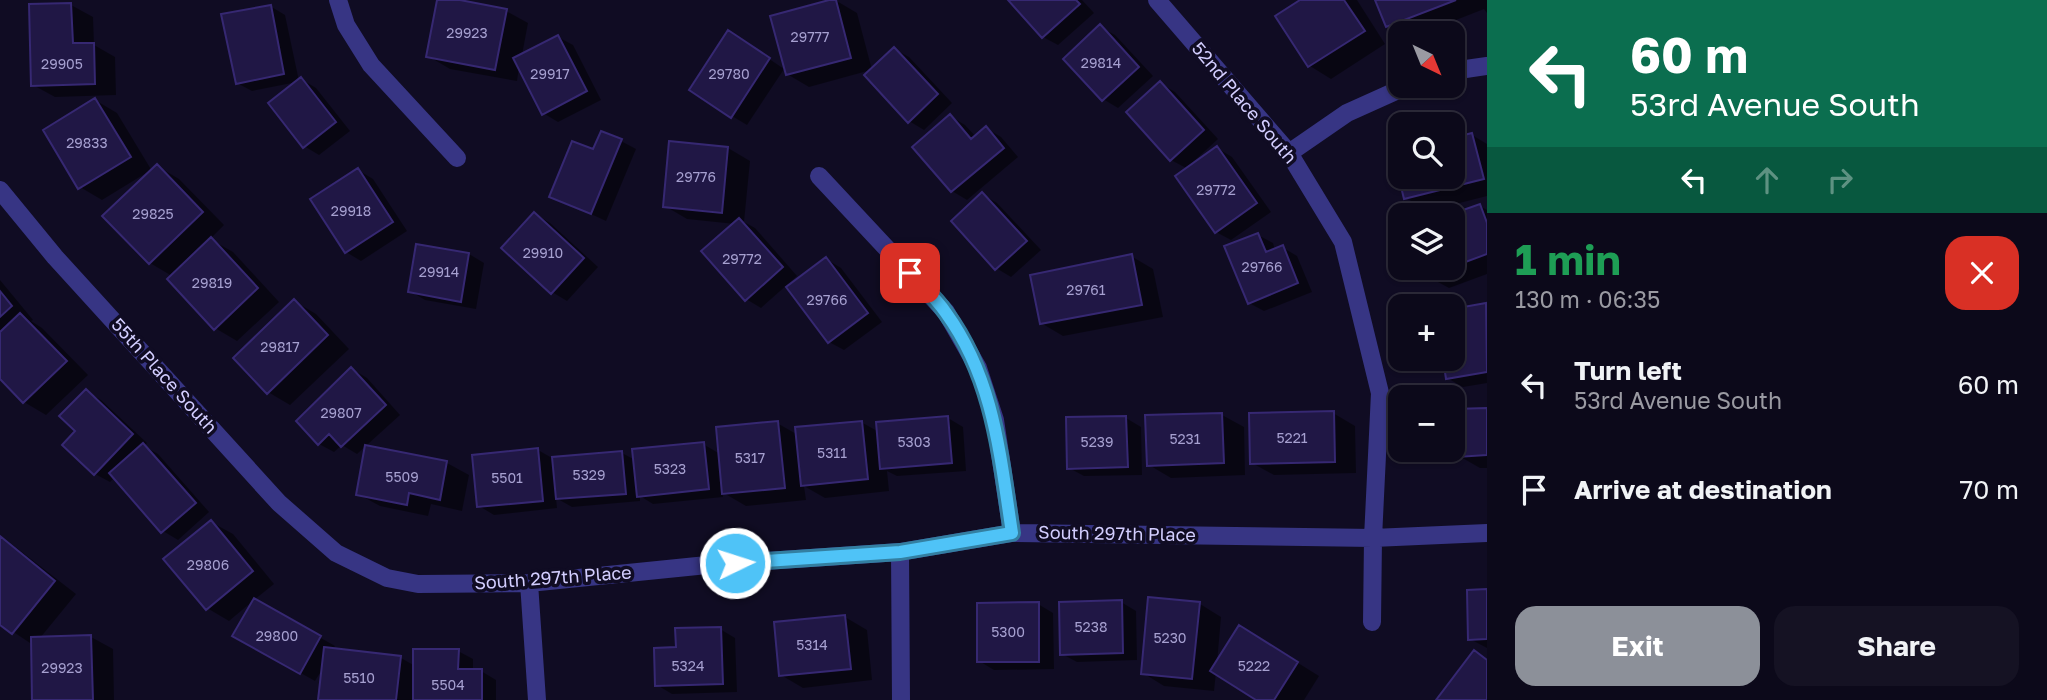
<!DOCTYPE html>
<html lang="en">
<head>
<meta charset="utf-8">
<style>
	body { margin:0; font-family:"Golos Text",sans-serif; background:#151223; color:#f1f3f6; height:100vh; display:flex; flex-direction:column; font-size:26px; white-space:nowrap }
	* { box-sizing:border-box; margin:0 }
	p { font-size:23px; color:#9a9aa2 }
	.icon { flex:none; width:38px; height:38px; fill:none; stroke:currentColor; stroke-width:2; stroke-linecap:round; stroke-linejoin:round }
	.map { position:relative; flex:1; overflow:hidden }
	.drawer { display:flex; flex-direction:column; background:#0c091a; width:560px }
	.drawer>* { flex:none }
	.hud { background:#0b6e4f; color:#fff; overflow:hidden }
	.needle { width:46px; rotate:137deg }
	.controls { position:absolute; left:1388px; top:21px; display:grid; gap:14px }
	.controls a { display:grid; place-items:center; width:77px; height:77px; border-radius:14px; background:#0c091a; box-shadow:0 2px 5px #0004,0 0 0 2px #2c2a39; font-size:35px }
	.pin { position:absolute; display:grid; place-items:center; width:60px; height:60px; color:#fff; margin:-30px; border-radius:14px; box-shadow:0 4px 10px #0006 }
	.me { position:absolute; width:77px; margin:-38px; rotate:86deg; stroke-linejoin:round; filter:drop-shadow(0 0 5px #0008) }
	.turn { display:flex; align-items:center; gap:24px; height:147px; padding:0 28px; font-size:32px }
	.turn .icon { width:91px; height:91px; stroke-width:2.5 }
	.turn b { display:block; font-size:49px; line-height:60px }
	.lanes { display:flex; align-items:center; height:66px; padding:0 28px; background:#0003; justify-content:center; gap:35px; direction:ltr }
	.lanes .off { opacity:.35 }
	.round { display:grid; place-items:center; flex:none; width:74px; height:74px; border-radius:21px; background:#151223 }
	.headline { display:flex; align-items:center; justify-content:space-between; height:119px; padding:0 28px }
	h1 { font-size:42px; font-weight:700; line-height:52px; color:#1e9e55 }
	.cta { display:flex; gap:14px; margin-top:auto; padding:14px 28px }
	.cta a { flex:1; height:80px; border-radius:21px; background:#8c9099; color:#fff; font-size:28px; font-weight:700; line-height:80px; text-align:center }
	.cta a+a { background:#151223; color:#f1f3f6 }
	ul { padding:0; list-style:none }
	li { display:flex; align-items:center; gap:21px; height:105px; padding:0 28px }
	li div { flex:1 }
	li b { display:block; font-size:26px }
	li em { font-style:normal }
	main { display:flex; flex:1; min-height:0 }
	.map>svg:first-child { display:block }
</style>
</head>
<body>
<main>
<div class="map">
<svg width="1487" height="700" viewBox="0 0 1487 700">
	<rect width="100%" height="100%" fill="#100c23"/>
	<path fill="#0007" d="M439 0H451L506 11 528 23 522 55 558 37 573 45 601 100 558 122 543 113 519 67 517 81 450 69 428 56Z
		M835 0 857 13 872 70 894 49 909 57 952 103 924 130 909 121 871 70 809 87 787 74Z
		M1010 0H1082L1094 13 1058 45 1043 37Z
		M1304 0H1357L1385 44 1331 79 1310 66 1278 16Z
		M1377 0H1487V13L1484 9 1423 33 1400 34 1387 26Z
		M71 5 93 17 94 45 115 57 116 95 55 97 33 85Z
		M270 6 285 15 299 81 301 79 316 88 350 131 319 155 304 146 297 82 252 91 237 83Z
		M1100 27 1115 35 1153 76 1118 108 1103 99Z
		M743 41 784 69 747 125 732 116Z
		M1160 83 1175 92 1218 139 1193 162 1195 164 1217 148 1232 157 1271 212 1231 240 1216 232 1188 169 1171 160 1129 112Z
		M95 100 117 113 152 171 157 166 179 179 224 225 210 239 233 252 279 302 237 341 215 328 172 276 150 263 151 170 102 200 80 187Z
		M950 116 965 125 976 137 986 128 1001 137 1018 157 967 200 952 191Z
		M1472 135 1487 144V196L1428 211 1406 198 1400 177H1452Z
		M621 141 636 149 606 221 552 196Z
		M728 148 750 161 744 222 755 228 797 276 761 308 746 299 735 224 687 219 665 206Z
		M358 170 373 179 407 231 361 261 346 252Z
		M982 194 997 203 1041 250 1011 277 996 268Z
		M1480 206 1487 210V274L1449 288 1427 276 1424 268H1452V216Z
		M535 214 550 223 598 267 567 301 552 292Z
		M1258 235 1273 243 1275 250 1282 247 1297 256 1312 292 1264 311 1249 303Z
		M418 246 469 254 484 263 476 309 425 300 410 291Z
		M1131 256 1153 269 1163 317 1063 336 1041 323Z
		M826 259 841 268 882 322 844 350 829 342Z
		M0 280 33 320 31 321 42 328 88 375 46 415 24 402 0 377Z
		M294 301 316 314 349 349 290 405 268 392Z
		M1486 305 1487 383 1463 387 1447 378 1444 359H1452Z
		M352 369 367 378 400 415 357 454 342 445 334 452 319 444Z
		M86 391 101 400 147 443 144 446 158 454 209 512 178 540 163 531 115 477 110 482 95 474 65 445 78 431Z
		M1487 409V468H1480L1459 456 1456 411Z
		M1333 413 1355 426 1356 473 1274 475 1252 463Z
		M1222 415 1244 427 1245 475 1171 478 1149 465Z
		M948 418 963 427 966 471 897 476 887 471 889 491 825 498 804 486 806 500 746 506 722 492 723 497 653 504 640 496V501L572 507 556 498 557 508 494 515 479 506 538 450 552 458 622 453 635 460 703 444 720 454 777 423 798 435 861 422 879 432Z
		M1126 418 1141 427 1142 475 1084 476 1069 468Z
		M367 447 447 463 469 475 462 511 431 504 428 516 380 506 358 494Z
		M211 522 233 534 274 584 254 600 335 646 333 649 401 658 415 666 458 651 473 659V671H481L496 680V700H319L323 668 315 681 234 636 254 600 229 621 207 608Z
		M0 535 76 594 40 638 91 637 113 649 114 700H34L33 645 0 623Z
		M1487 591V648L1470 639 1469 592Z
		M1121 602 1136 611 1137 660 1077 662 1062 654Z
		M1038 604 1053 613 1054 669 994 670 979 661Z
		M1200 604 1221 617 1217 663 1261 640 1319 676 1304 700H1260L1216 672 1214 691 1164 686 1143 673Z
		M845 617 867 630 872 680 803 688 781 675Z
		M720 629 735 638 737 692 672 694 657 685Z"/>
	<path fill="#201745" stroke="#362872" stroke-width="2" d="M437 0H460L507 9 495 70 426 57Z
		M829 0H836L851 58 786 75 770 16Z
		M1008 0H1076L1080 4 1042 38Z
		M1300 0H1344L1365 31 1308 67 1275 16Z
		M1375 0H1456L1386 27Z
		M71 3 73 43H94L95 84 31 86 29 4Z
		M271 5 284 74 236 84 221 14Z
		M1100 24 1139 67 1102 101 1063 59Z
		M728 30 770 58 731 118 689 90Z
		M558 35 587 91 542 115 513 58Z
		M894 47 938 94 908 123 864 75Z
		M301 77 336 122 303 148 268 103Z
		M1160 81 1204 130 1170 161 1126 112Z
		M95 98 131 157 78 189 43 130Z
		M950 114 971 139 986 126 1004 148 951 192 912 147Z
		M601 131 622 139 591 214 549 197 572 141 593 149Z
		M1472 133 1484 179 1404 199 1393 154 1400 152V177H1452V138Z
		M669 141 728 147 722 213 663 207Z
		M1217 146 1257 203 1215 233 1175 176Z
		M157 164 203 212 149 264 102 216Z
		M358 168 393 222 345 253 310 199Z
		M982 192 1027 241 995 270 951 221Z
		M1480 204 1487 223V254L1452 267V215H1449Z
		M534 212 584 258 551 294 501 248Z
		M739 218 783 267 745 301 701 251Z
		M1258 233 1266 252 1283 245 1298 283 1248 304 1224 246Z
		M211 237 258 288 214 330 167 279Z
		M416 244 469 253 461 302 408 292Z
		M1132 254 1142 305 1040 324 1030 275Z
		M826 257 868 313 828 343 786 287Z
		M1422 268H1450L1425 277Z
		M0 291 12 306 0 317Z
		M294 299 328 335 267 394 233 358Z
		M1486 303 1487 372 1446 379 1443 359H1452V309Z
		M20 313 67 361 23 403 0 379V332Z
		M351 367 386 405 341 447 329 434 318 445 296 421Z
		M86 389 133 434 94 475 62 445 75 431 59 416Z
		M1487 408V455L1457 457 1454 409Z
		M1334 411 1335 462 1250 464 1249 413Z
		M1222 413 1224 463 1147 466 1145 415Z
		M948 416 952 463 880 469 876 422Z
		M1126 416 1128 467 1067 469 1066 417Z
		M778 421 785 488 722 494 716 427Z
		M862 421 868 479 801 486 795 427Z
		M704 442 709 489 637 497 632 449Z
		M143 443 196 503 161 533 109 473Z
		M365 445 447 461 440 500 409 493 407 505 356 495Z
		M538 448 543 501 477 507 472 455Z
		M622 451 626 494 556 499 552 457Z
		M211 520 253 571 206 610 163 559Z
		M0 536 55 581 12 634 0 625Z
		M1487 589V639L1468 640 1467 590Z
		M1148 597 1200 602 1192 679 1141 674Z
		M254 598 321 636 300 674 232 636Z
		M1122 600 1123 653 1060 655 1059 602Z
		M1039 602V662H977V603Z
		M845 615 851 669 779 676 774 622Z
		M1239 625 1298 662 1274 700H1256L1210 671Z
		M721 627 723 684 655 686 654 648 676 647 675 628Z
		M91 635 93 700H32L31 637Z
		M324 647 401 656 396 700H318Z
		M413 649H459L458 669H482V700H413Z
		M1474 650 1487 660V700H1436Z"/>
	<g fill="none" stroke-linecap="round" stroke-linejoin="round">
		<path stroke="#373584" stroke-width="18" d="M338 0 346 25 371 65 457 158
			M1157 0 1289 153 1343 242 1380 393 1373 538 1372 622
			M1452 71 1487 66
			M1289 153 1347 113 1407 86
			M819 176 946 312 978 368 995 420 1012 533
			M0 190 55 257 279 503 336 553 387 578 418 584 529 583 707 565 900 552 1012 533 1373 538 1487 533
			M900 552 901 700
			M529 583 537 700"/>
	</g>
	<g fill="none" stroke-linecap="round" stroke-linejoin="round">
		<defs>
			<path id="route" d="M735 563 900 552 1012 533C1000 455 994 379 946 313 936 298 922 286 910 273"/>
		</defs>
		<use href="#route" stroke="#337fa1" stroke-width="18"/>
		<use href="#route" stroke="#4fc3f7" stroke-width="12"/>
	</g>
	<g text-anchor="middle" stroke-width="7" stroke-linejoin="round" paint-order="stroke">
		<g font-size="14" fill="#a6a0d0">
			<text x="467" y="38">29923</text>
			<text x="810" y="42">29777</text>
			<text x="1101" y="68">29814</text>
			<text x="62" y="69">29905</text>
			<text x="550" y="79">29917</text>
			<text x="729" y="79">29780</text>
			<text x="87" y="148">29833</text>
			<text x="696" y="182">29776</text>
			<text x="1216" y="195">29772</text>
			<text x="351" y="216">29918</text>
			<text x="153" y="219">29825</text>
			<text x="543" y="258">29910</text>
			<text x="742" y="264">29772</text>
			<text x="1262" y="272">29766</text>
			<text x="439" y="277">29914</text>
			<text x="212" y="288">29819</text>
			<text x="1086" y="295">29761</text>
			<text x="827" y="305">29766</text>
			<text x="280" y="352">29817</text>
			<text x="341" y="418">29807</text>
			<text x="1292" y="443">5221</text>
			<text x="1185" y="444">5231</text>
			<text x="914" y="447">5303</text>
			<text x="1097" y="447">5239</text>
			<text x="832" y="458">5311</text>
			<text x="750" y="463">5317</text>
			<text x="670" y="474">5323</text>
			<text x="589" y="480">5329</text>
			<text x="402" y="482">5509</text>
			<text x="507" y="483">5501</text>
			<text x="208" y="570">29806</text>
			<text x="1091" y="632">5238</text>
			<text x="1008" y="637">5300</text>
			<text x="277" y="641">29800</text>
			<text x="1170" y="643">5230</text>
			<text x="812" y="650">5314</text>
			<text x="688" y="671">5324</text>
			<text x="1254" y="671">5222</text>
			<text x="62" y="673">29923</text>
			<text x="359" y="683">5510</text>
			<text x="448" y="690">5504</text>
		</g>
		<g font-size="18" fill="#d3ceff" stroke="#100c23">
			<text transform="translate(1244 103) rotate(50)" y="6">52nd Place South</text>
			<text transform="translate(164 376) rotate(48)" y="6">55th Place South</text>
			<text transform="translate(1117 534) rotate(1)" y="6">South 297th Place</text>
			<text transform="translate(553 578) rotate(-4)" y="6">South 297th Place</text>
		</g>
	</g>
</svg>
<div class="controls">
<a><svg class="needle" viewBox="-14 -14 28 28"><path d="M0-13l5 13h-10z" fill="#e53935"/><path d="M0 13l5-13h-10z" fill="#9a9aa2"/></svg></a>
<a><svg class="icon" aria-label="search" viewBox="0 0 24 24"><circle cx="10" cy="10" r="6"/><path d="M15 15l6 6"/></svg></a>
<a><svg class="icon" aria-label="layers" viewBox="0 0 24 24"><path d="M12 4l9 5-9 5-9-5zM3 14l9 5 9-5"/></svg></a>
<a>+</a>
<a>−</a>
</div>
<div class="pin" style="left:910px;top:273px;background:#d93025"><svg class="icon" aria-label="arrive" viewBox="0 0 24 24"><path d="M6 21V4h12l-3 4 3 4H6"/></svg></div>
<svg class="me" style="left:735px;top:563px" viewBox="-20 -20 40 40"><circle r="17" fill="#4fc3f7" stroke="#fff" stroke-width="3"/><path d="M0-11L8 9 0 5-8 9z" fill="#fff"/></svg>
</div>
<section class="drawer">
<div class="hud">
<div class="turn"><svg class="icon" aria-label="left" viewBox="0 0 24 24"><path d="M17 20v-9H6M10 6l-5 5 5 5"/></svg><div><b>60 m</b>53rd Avenue South</div></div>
<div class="lanes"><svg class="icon" aria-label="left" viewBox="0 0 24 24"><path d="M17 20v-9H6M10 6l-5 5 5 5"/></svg><svg class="icon off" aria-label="ahead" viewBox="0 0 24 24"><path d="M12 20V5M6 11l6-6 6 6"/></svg><svg class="icon off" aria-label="right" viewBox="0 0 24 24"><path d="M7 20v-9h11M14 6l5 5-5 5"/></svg></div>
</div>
<div class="headline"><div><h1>1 min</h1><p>130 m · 06:35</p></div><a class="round" style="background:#d93025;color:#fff"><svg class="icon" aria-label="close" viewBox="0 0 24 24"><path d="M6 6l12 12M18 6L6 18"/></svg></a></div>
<ul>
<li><svg class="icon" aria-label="left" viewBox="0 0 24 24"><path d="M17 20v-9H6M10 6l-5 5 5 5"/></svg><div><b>Turn left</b><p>53rd Avenue South</p></div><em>60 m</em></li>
<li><svg class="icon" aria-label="arrive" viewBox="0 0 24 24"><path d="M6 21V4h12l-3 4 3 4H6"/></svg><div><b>Arrive at destination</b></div><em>70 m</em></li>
</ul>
<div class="cta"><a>Exit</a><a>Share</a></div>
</section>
</main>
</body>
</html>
